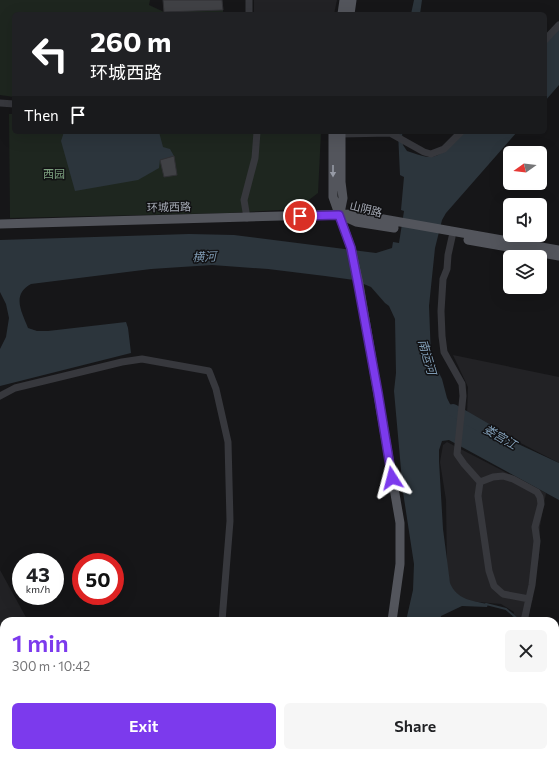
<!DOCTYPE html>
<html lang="en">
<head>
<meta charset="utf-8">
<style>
	body { margin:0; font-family:Commissioner,"Noto Sans SC",sans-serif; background:#f6f6f6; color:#202124; height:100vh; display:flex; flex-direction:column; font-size:15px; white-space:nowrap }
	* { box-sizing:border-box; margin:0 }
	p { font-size:13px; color:#757577 }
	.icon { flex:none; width:22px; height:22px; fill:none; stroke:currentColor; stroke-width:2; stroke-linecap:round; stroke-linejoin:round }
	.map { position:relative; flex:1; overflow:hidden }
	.side { position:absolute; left:0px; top:617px; width:559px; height:140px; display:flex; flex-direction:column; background:#fff; border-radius:12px 12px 0 0; box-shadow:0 4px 16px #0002 }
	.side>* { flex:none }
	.hud { position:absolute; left:12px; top:12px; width:535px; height:122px; border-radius:6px; box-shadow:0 4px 16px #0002; background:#202124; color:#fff; overflow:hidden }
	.needle { width:26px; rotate:256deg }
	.tools { position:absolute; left:503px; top:146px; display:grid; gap:8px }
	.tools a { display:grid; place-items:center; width:44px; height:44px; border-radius:6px; background:#fff; box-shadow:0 4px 16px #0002; font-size:20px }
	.speed { position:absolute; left:12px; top:553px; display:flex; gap:8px; font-size:20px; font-weight:700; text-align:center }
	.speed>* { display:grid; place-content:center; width:52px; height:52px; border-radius:50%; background:#fff; box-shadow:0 4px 16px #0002; line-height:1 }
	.speed small { font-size:10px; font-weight:400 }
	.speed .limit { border:6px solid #d22; background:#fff; color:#111 }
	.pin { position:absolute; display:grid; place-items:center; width:34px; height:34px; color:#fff; margin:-17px; border:2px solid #fff; border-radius:50%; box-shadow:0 1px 4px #0007 }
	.me { position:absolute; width:44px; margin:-22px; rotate:351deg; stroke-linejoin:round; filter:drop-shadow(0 0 3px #0008) }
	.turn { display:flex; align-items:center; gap:14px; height:84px; padding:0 12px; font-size:18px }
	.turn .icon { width:52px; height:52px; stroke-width:2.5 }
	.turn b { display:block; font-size:28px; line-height:34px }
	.then { display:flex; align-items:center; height:38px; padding:0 12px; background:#0003; gap:8px; font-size:15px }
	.round { display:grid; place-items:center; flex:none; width:42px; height:42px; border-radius:6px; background:#f6f6f6 }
	.overview { display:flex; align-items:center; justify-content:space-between; height:68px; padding:0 12px }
	h1 { font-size:24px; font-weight:600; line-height:30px; color:#7c3aed }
	.primary-button { display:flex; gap:8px; margin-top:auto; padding:8px 12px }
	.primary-button a { flex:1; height:46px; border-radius:6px; background:#7c3aed; color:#fff; font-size:16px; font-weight:600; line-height:46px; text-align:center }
	.primary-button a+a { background:#f6f6f6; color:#202124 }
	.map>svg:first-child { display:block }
</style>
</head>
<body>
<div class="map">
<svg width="559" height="757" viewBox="0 0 559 757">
	<rect width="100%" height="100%" fill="#161618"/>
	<path fill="#222225" d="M254 0H337L334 14H254Z
		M453 355 559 377V463L467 415 468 387Z
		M447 442 546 493 540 526 539 556 528 621H511L514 612 501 604 466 601 452 596 447 567 446 500 440 462 443 445Z
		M0 570 28 621H4V679L0 681Z
		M555 643 559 648V701H555L558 667 555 666Z"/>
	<path fill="#1e261f" d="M0 0H150L149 5 164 12 223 10V14H14V97L0 95Z
		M9 114H14V132H321L318 193 297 209 228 213 10 218Z"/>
	<path fill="#2c353c" d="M414 0H422L420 14H411Z
		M559 28V85L545 101V43Z
		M64 132H159L163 147 170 149 174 156 160 160 159 168 138 180 75 191 61 141Z
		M398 132H402L403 145 407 151C414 153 421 156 428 157 443 158 454 141 463 132H517L446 213 442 220 435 248 429 306 431 357 442 379 447 398 450 404 468 416 467 420 559 463V500L449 440 442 441 439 450V461L443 529 450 583C456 599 472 601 488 604L487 607 462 606 441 616 440 621H406L413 590 414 564 403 492 394 391 396 373 395 319 389 306 385 303 371 287 354 280 325 276 268 269 212 265 151 269 31 284C11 295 22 312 28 328L37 331H48L126 322 128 328 131 353 0 386V349L6 337 9 318 6 304 0 292V240L189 234 234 235 376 253 392 248 393 242 399 243 404 211 401 210 404 177 400 175Z
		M127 753H180L174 757H118Z
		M394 753H425L426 757H395Z"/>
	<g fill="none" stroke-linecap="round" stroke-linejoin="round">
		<path stroke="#2c353c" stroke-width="2" d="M486 604 506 609 520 621
			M555 638 559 640"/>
		<path stroke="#2c353c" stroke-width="12" d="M453 410 491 432"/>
	</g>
	<path fill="#404145" stroke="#303034" d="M163 0H222L223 10 164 12Z
		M174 156 177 175 164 177 160 160Z"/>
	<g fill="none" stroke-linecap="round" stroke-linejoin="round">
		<path stroke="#37383d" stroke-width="7" d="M249 14V0
			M545 40 559 25
			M0 103 14 104
			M341 134 390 133 424 152 431 154 444 149 461 132
			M247 218 244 200 255 158 257 132
			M452 237 448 255 447 269 443 279 441 311 442 336 444 352 462 384 463 396 457 454 464 464 480 482 478 496 489 571 494 586 503 594 529 599
			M0 396 15 388 122 362 142 359 209 371 216 389 228 442 230 521 222 621
			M480 482 493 477 503 476 513 479 537 492 540 497 541 504 535 527 537 541 532 585 524 621
			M555 648 559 654
			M0 698 4 696
			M534 753 542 754 548 757
			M515 757 519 753"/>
		<path stroke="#53555c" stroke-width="9" d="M342 14 344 0
			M350 14 352 0
			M333 132V197L351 248 359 284 400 523V564L392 621
			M340 213 343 198 341 182V132
			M343 216 356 222 394 228
			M0 224 355 214 559 250
			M468 240 559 256
			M384 753V757"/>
	</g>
	<defs><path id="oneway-solid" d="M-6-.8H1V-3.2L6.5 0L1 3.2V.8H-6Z"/></defs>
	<use fill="#979ba6" href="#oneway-solid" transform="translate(333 171) rotate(90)"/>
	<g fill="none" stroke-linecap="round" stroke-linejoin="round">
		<defs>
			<path id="route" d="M300 216 339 215 351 248 358 284 378 393 392 478"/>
		</defs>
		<use href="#route" stroke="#51269a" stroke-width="10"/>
		<use href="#route" stroke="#7c3aed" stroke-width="7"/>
	</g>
	<g text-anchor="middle" stroke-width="3" stroke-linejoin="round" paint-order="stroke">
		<g font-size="11" fill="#7fa381" stroke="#111113">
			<text x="54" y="178">西园</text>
		</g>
		<g font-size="11" fill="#a8adb8" stroke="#111113">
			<text transform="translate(169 207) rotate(-1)" y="4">环城西路</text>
			<text transform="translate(366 209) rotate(14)" y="4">山阴路</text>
		</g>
		<g font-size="12" font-style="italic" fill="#7f9bb3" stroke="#111113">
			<text transform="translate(204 257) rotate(-2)" y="4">横河</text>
			<text transform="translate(427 357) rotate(74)" y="4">南运河</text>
			<text transform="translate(500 437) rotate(30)" y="4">娄宫江</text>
		</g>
	</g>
</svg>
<div class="tools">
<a><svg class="needle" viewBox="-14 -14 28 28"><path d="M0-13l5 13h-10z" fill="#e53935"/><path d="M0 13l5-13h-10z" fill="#757577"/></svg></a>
<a><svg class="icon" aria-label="sound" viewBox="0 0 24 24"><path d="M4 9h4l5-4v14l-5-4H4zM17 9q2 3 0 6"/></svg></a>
<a><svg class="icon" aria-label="layers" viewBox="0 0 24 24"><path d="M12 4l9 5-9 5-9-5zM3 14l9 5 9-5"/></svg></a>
</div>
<div class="speed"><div>43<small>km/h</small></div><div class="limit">50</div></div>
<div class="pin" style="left:300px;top:216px;background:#d93025"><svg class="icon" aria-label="arrive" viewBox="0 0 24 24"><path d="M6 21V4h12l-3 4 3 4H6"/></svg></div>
<svg class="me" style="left:392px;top:478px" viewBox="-20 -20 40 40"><path d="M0-17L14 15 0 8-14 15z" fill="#7c3aed" stroke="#fff" stroke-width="4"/></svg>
<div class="hud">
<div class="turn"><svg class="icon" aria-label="left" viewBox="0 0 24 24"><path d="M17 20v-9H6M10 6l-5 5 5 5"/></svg><div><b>260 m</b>环城西路</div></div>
<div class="then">Then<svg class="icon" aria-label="arrive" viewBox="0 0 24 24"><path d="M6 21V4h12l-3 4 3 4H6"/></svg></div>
</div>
<section class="side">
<div class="overview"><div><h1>1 min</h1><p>300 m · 10:42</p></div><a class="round"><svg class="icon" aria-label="close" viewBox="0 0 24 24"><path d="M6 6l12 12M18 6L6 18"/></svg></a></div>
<div class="primary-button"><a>Exit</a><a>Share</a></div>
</section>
</div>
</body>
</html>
